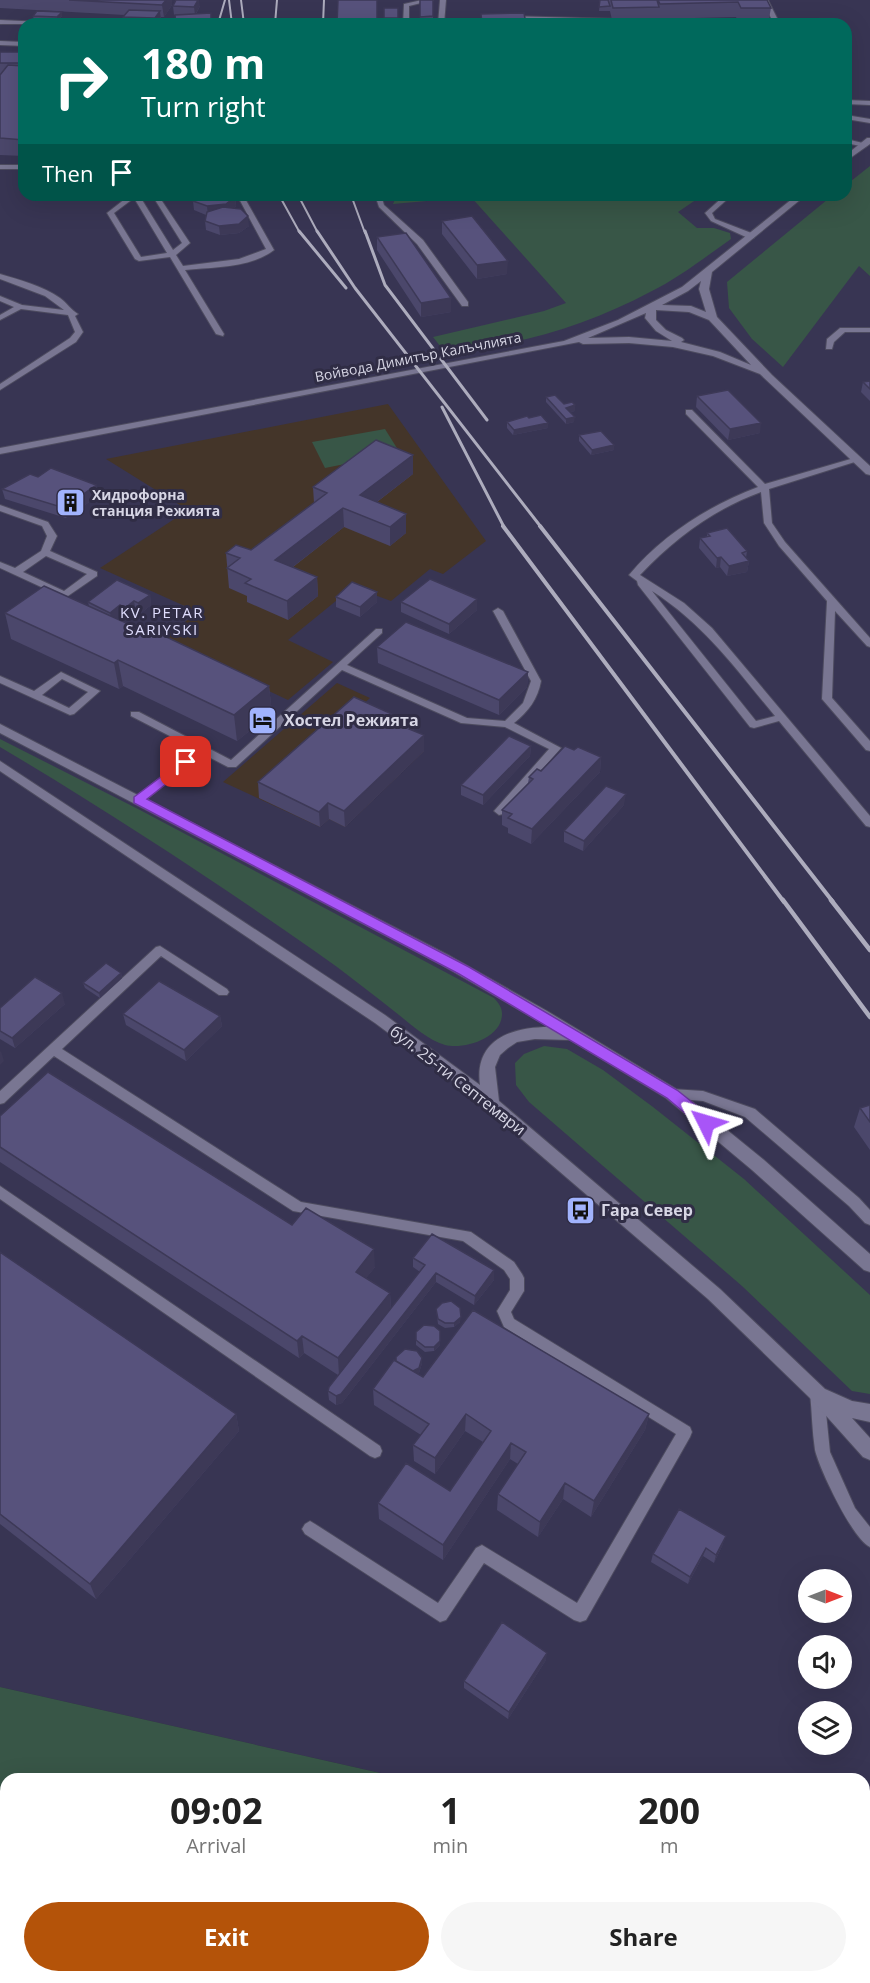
<!DOCTYPE html>
<html lang="en">
<head>
<meta charset="utf-8">
<style>
	body { margin:0; font-family:"Open Sans",sans-serif; background:#f6f6f6; color:#222; height:100vh; display:flex; flex-direction:column; font-size:22px; white-space:nowrap }
	* { box-sizing:border-box; margin:0 }
	p { font-size:20px; color:#767676 }
	.icon { flex:none; width:33px; height:33px; fill:none; stroke:currentColor; stroke-width:2; stroke-linecap:round; stroke-linejoin:round }
	.map { position:relative; flex:1; overflow:hidden }
	.side { position:absolute; left:0px; top:1773px; width:870px; height:210px; display:flex; flex-direction:column; background:#fff; border-radius:18px 18px 0 0; box-shadow:0 6px 24px #0002 }
	.side>* { flex:none }
	.hud { position:absolute; left:18px; top:18px; width:834px; height:183px; border-radius:18px; box-shadow:0 6px 24px #0002; background:#00695c; color:#fff; overflow:hidden }
	.needle { width:39px; rotate:90deg }
	.buttons { position:absolute; left:798px; top:1569px; display:grid; gap:12px }
	.buttons a { display:grid; place-items:center; width:54px; height:54px; border-radius:50%; background:#fff; box-shadow:0 6px 24px #0002; font-size:30px }
	.pin { position:absolute; display:grid; place-items:center; width:51px; height:51px; color:#fff; margin:-26px; border-radius:12px; box-shadow:0 3px 9px #0006 }
	.me { position:absolute; width:66px; margin:-33px; rotate:310deg; stroke-linejoin:round; filter:drop-shadow(0 0 4px #0008) }
	.turn { display:flex; align-items:center; gap:21px; height:126px; padding:0 24px; font-size:27px }
	.turn .icon { width:78px; height:78px; stroke-width:2.5 }
	.turn b { display:block; font-size:42px; line-height:51px }
	.then { display:flex; align-items:center; height:57px; padding:0 24px; background:#0003; gap:12px; font-size:22px }
	.eta { display:flex; justify-content:space-evenly; align-items:center; height:102px; text-align:center }
	.eta b { font-size:36px; font-weight:700; line-height:42px }
	.cta { display:flex; gap:12px; margin-top:auto; padding:12px 24px }
	.cta a { flex:1; height:69px; border-radius:36px; background:#b45309; color:#fff; font-size:24px; font-weight:700; line-height:69px; text-align:center }
	.cta a+a { background:#f6f6f6; color:#222 }
	.map>svg:first-child { display:block }
</style>
</head>
<body>
<div class="map">
<svg width="870" height="1983" viewBox="0 0 870 1983">
	<rect width="100%" height="100%" fill="#302d45"/>
	<path fill="#383553" fill-rule="evenodd" d="M0 0H870V1983H478L480 1977H864V1779H407L0 1687ZM24 24H846V195H24ZM808 1580H842V1612H808ZM808 1646H842V1678H808ZM808 1712H842V1744H808Z"/>
	<path fill="#443529" d="M388 404 486 541 443 574 430 569 391 601 353 587 288 640 333 662 288 700 161 640 198 612 100 568 188 510 106 459Z
		M337 683 370 698 355 712 424 751 345 827 329 819 320 827 223 782Z"/>
	<path fill="#385647" d="M870 166V276L859 266 783 367 752 339 729 308 727 282 833 195H846V185Z
		M397 195H703L678 212 697 228H714L730 233 731 239C705 257 679 278 650 292 588 325 515 348 444 351L433 337 544 311 566 303 471 197 393 204Z
		M385 429 400 453 325 468 312 442Z
		M0 739 140 810 494 998C499 1004 502 1007 502 1014 502 1038 464 1050 445 1045 428 1040 413 1026 399 1015 372 994 345 972 316 952 213 880 108 811 0 747Z
		M544 1046 567 1049 603 1070 653 1107 744 1179 870 1295V1394L852 1391 742 1286 529 1102 516 1085 515 1063 524 1054Z
		M0 1687 407 1779H6V1977H480L478 1983H0Z"/>
	<g fill="none" stroke-linecap="round" stroke-linejoin="round">
		<defs>
			<path id="service" d="M422 0H433L409 6V24H403L404 4Z
				M440 0H446L444 24H438Z
				M762 0H768L780 24H774Z
				M509 16 731 22 734 24 507 19Z
				M0 20 44 22 47 24H0Z
				M0 41 24 42V46L0 45Z
				M846 100 870 101V105L846 104Z
				M846 115 870 119V123L846 119Z
				M846 139 867 144 868 145 865 147 846 143Z
				M0 165H24V169H0Z
				M130 195H139L173 250 182 243 152 195H158L190 243 176 255 183 266 239 259 266 249 237 195H243L274 250C251 268 213 267 185 270L224 334 223 336 216 334 170 257 139 261 135 259 107 213ZM134 198 167 253 141 257 114 213Z
				M375 195H381L384 205 423 240 468 302V306H462L417 244 379 207Z
				M725 195H732L712 213 715 219 754 234V238H748L711 221 705 213Z
				M0 274C20 280 43 286 60 298 67 303 71 310 78 314L75 316 83 332 76 342 0 390V384L70 338 75 332 68 315 21 309 0 320V315L14 307 0 301V296L22 305 64 310 45 296 0 279Z
				M840 328H870V332H845L834 342 832 349H826L827 339Z
				M686 410H692L765 484 854 458 861 460 769 489 772 523 785 542 870 638V647L867 646 835 611 832 698 870 741V751L866 750 822 699 827 601 779 546 764 523 761 492C714 509 674 539 640 575L684 603 712 628 870 816V827L866 826 779 721 754 728 750 727 638 585 637 581 629 575C662 535 710 505 758 487L686 414ZM652 591C705 625 735 668 775 716L756 721Z
				M0 505 48 522 57 536 50 551 97 572V576L65 598 0 568V562L15 568 41 551 47 536 42 526 0 511ZM46 556 87 574 64 591 23 572Z
				M498 608 503 611 541 681C538 699 528 712 514 723L561 748 503 814 499 815 494 811 549 749 505 727 461 723 342 670 236 767H228L203 754 142 803H134L133 800 195 749 131 716V712H139L231 760 376 629H382V633L347 665 467 718 505 721 523 703 531 681 493 611Z
				M61 672 100 691 74 714 70 715 0 683V676L34 691ZM62 679 88 692 69 708 42 695Z
				M160 946 227 989 229 992 227 995H219L161 956 62 1049 301 1202 471 1232 514 1262 522 1274 524 1278V1291L511 1312 514 1319 690 1427 692 1432 690 1437 586 1620 580 1622 574 1620 484 1563 446 1620 440 1622 305 1534 302 1529 305 1524 310 1521 315 1524 438 1603 476 1548 482 1545 577 1603 676 1434 504 1327 497 1311 510 1290V1279L504 1270 463 1241 293 1211 54 1056 4 1103 0 1104V1091L156 947Z
				M672 1089 703 1091 755 1109 859 1198 870 1210V1225L865 1223 849 1206 745 1117 703 1101 668 1098 666 1094 668 1090Z
				M0 1186 380 1446 382 1451 380 1456 375 1458 370 1456 0 1199Z
				M817 1386 822 1388 824 1393 830 1452 855 1508 870 1527V1547C853 1540 819 1468 815 1450 812 1431 812 1412 810 1393L812 1388Z"/>
			<path id="minor" d="M867 138H870V144L846 161V155Z
				M797 195H806L712 272 709 289 717 317 772 375 870 466V475L866 474 760 374 713 356 673 347 629 343 583 344 579 342 0 454V448L564 341 618 320 682 287ZM701 281 699 289 706 312 691 306 662 305 688 291ZM656 310 689 312 709 320 751 365 720 352 681 342 684 340 682 338 666 330 656 320ZM646 313 645 318 656 331 672 341 629 337 588 338Z"/>
			<path id="secondary" d="M0 724 450 956 547 1011 678 1090 764 1160 870 1254V1272L864 1270 752 1170 666 1098 570 1040 535 1039 517 1042 508 1048 500 1055 495 1067 499 1101 720 1289 825 1389 852 1401 870 1404V1422L852 1418 870 1438V1460L863 1457 811 1399 708 1299 461 1087 375 1023 0 771V761L385 1015 480 1085C474 1040 511 1027 549 1027L440 964 0 733Z"/>
		</defs>
		<use href="#service" stroke="#4d4b5f" stroke-width="2"/>
		<use href="#minor" stroke="#4d4b5f" stroke-width="2"/>
		<use href="#secondary" stroke="#4d4b5f" stroke-width="2"/>
		<use href="#service" fill="#797692" fill-rule="evenodd"/>
		<use href="#minor" fill="#797692" fill-rule="evenodd"/>
		<use href="#secondary" fill="#797692" fill-rule="evenodd"/>
		<path stroke="#adacbd" stroke-width="2" d="M229 0 232 24
			M241 0 244 24
			M218 24 225 0
			M275 24 277 0
			M323 24 324 0
			M279 195 300 233
			M298 195 318 233
			M351 195 365 233"/>
		<path stroke="#adacbd" stroke-width="3" d="M299 231 346 288
			M317 231 355 288 541 527
			M365 231 385 285 487 420
			M442 407 504 527"/>
		<path stroke="#adacbd" stroke-width="4" d="M503 526 784 902
			M540 526 833 902"/>
		<path stroke="#adacbd" stroke-width="4.5" d="M783 900 870 1017
			M831 900 870 950"/>
	</g>
	<path fill="#4b476b" d="M0 0H172V5L164 17H161V20L159 23 161 24H124L123 17 125 15 0 8Z
		M420 0H433V24H420Z
		M600 0H767L771 8 768 24H739L736 17 612 20 610 11H599Z
		M173 6H200L196 14 175 15H174Z
		M384 8H398V22H384Z
		M33 16H62L58 21 34 20Z
		M0 52H24V156L0 155Z
		M192 195H233L235 197 236 206 234 208 249 226 239 233 220 235 206 230 205 221 206 215 194 210 193 201 194 196Z
		M442 221 507 274 477 279 442 234Z
		M377 237 451 312 421 317 377 250Z
		M870 381V401L861 392 863 382Z
		M697 396 760 433 728 440 696 407Z
		M546 397 564 404 575 405V411L570 412 574 422 566 424 546 402Z
		M529 418 548 428 513 435 507 428V422Z
		M579 435 614 450 591 455 579 441Z
		M413 474 377 502 406 533 390 546 344 527 293 567 317 577 318 596 288 620 247 602V596L229 588 226 553 251 550 314 503 313 487Z
		M38 477 96 485 98 496 66 518 5 499 2 489Z
		M707 533 747 551 746 558 749 561 747 572 727 576 720 567 716 568 699 548 700 538 707 537Z
		M150 595 151 605 140 614 136 612 127 618 122 616 118 619 269 686 272 713 237 741 123 686 119 689 11 639 5 613 89 606 88 602Z
		M336 597 377 602 360 617 336 607Z
		M477 599V610L449 634 401 612V602Z
		M377 647 528 672 527 687 499 715 378 663Z
		M414 731 424 751 345 827 329 819 320 827 259 798 258 782Z
		M531 746 530 756 483 805 461 795V785Z
		M574 750 601 757 600 772 531 844 508 833V828L502 825V810L528 783 529 777Z
		M624 805 583 851 564 842V831Z
		M121 973 122 978 100 998 85 988 83 983Z
		M65 1004 15 1048 0 1039V1008Z
		M123 1014 220 1016 222 1026 186 1061 126 1025Z
		M870 1105V1150L854 1127 860 1108Z
		M0 1116 292 1225 375 1267 366 1278 390 1293 391 1308 420 1272 413 1267V1258L494 1280 474 1305 436 1282 342 1403 336 1405 329 1400 328 1391 338 1375 304 1353 299 1358 0 1162Z
		M0 1252 236 1414 239 1431 96 1599 0 1524Z
		M436 1309 460 1322 454 1327 445 1328 438 1324Z
		M416 1332 440 1345 434 1351 425 1352 416 1345Z
		M422 1358V1363L419 1373 417 1374 423 1377 649 1414 645 1430 591 1517 563 1499 538 1537 497 1510 498 1494 518 1464 510 1459 443 1560 379 1519 378 1503 450 1491 483 1442 465 1431 435 1474 414 1461 413 1445 421 1435 374 1405 373 1389 396 1361Z
		M723 1544 714 1563 703 1556 688 1584 651 1562 653 1554Z
		M546 1660 508 1719 464 1688V1681Z"/>
	<path fill="#3d3957" d="M166 0H172V5L164 17 162 5Z
		M198 0H199L200 6 195 15 194 7Z
		M160 11 161 20 158 24H156L155 18Z
		M62 12V16L58 21 57 17Z
		M235 197 236 206 227 214 208 216 207 206Z
		M248 216 249 226 239 233 220 235 219 226Z
		M508 261 507 274 477 279V265Z
		M451 298V312L421 317V303Z
		M575 405V411L566 413V408Z
		M575 417 574 422 566 424V419Z
		M548 423V428L513 435 514 430Z
		M761 423 760 433 728 440 730 429Z
		M614 445V450L591 455 592 450Z
		M413 455V474L361 514 360 495Z
		M96 485 98 496 66 518 64 508Z
		M343 508 344 527 277 579 275 560Z
		M406 514V533L390 546V527Z
		M721 557 720 567 716 568 717 558Z
		M749 561 747 572 727 576 729 566Z
		M317 577 318 596 288 620 287 601Z
		M377 592V602L360 617V607Z
		M150 595 151 605 140 614 138 603Z
		M477 599V610L449 634V624Z
		M134 601 136 612 127 618 125 608Z
		M120 605 122 616 112 623 110 613Z
		M118 660 123 686 119 689 114 663Z
		M528 672 527 687 499 715V700Z
		M269 686 272 713 237 741 234 715Z
		M414 724V739L409 729Z
		M424 735V751L345 827 344 811Z
		M531 746 530 756 483 805V795Z
		M601 757 600 772 531 844 532 829Z
		M626 794 624 805 583 851 584 841Z
		M328 803 329 819 320 827 319 812Z
		M121 973 122 978 100 998 99 993Z
		M62 993 65 1004 15 1048 12 1038Z
		M220 1016 222 1026 186 1061 184 1050Z
		M1 1051 4 1061 0 1065V1052Z
		M374 1249 375 1267 357 1290 356 1272Z
		M494 1270V1280L474 1305 475 1296Z
		M436 1273V1282L342 1403 336 1405V1396Z
		M390 1293 391 1311 339 1375 338 1358Z
		M461 1317 460 1322 454 1327V1323Z
		M302 1336 304 1353 299 1358 297 1341Z
		M440 1341V1345L434 1351V1347Z
		M422 1358V1363L419 1373 411 1377V1372Z
		M236 1414 239 1431 96 1599 90 1584Z
		M466 1414 465 1431 435 1474V1458Z
		M649 1414 645 1430 591 1517 594 1501Z
		M511 1443 510 1459 443 1560V1545Z
		M565 1483 563 1499 538 1537 540 1522Z
		M726 1536 723 1544 714 1563 716 1555Z
		M706 1548 703 1556 688 1584 690 1577Z
		M547 1653 546 1660 508 1719 509 1712Z"/>
	<path fill="#57527c" stroke="#3d3957" stroke-width="1.5" d="M69 0H166L162 5Z
		M176 0H198L194 7 173 6Z
		M338 0H377V24H337Z
		M420 0H433V16L420 17Z
		M600 0H608L610 6 599 7Z
		M611 0H657L659 7 613 8Z
		M658 0H767L771 8H741L738 2 660 4Z
		M384 8H398V18H384Z
		M129 10 160 11 155 18 123 17Z
		M37 11 62 12 57 17 33 16Z
		M211 13V24H176L175 15Z
		M524 13 526 24H482L481 14Z
		M0 52H24V63H0Z
		M8 65 24 66V140L0 138V75Z
		M195 195H233L235 197 226 204 207 206 193 201Z
		M223 207 241 209 248 216 239 224 219 226 205 221 207 212Z
		M472 216 508 261 477 265 442 221Z
		M406 233 451 298 421 303 377 237Z
		M870 381V389L863 382Z
		M728 390 761 423 730 429 697 396Z
		M555 395 564 404 572 402 575 405 566 408 575 417 566 419 546 397Z
		M541 415 548 423 514 430 507 422 527 416 529 418Z
		M601 431 614 445 592 450 579 435Z
		M376 440 413 455 360 495 406 514 390 527 343 508 275 560 317 577 287 601 245 583 251 579 227 568 240 558 226 553 236 545 251 550 327 493 313 487Z
		M51 468 96 485 64 508 2 489 30 474 38 477Z
		M727 528 747 551 742 553 749 561 729 566 721 557 717 558 700 538 710 536 707 533Z
		M430 579 477 599 449 624 401 602Z
		M117 580 150 595 138 603 134 601 125 608 120 605 110 613 88 602Z
		M352 582 377 592 360 607 336 597Z
		M44 586 153 635 156 632 269 686 234 715 118 660 114 663 5 613Z
		M406 622 528 672 499 700 377 647Z
		M354 697 414 724 409 729 424 735 344 811 328 803 319 812 258 782Z
		M509 736 531 746 483 795 461 785Z
		M565 746 574 750 578 747 601 757 532 829 508 818 512 814 502 810 533 779 529 777 537 769 541 771Z
		M606 786 626 794 584 841 564 831Z
		M106 963 121 973 99 993 83 983Z
		M35 977 62 993 12 1038 0 1031V1008Z
		M159 981 220 1016 184 1050 123 1014Z
		M48 1072 292 1225 306 1208 374 1249 356 1272 390 1293 338 1358 302 1336 297 1341 0 1147V1116Z
		M870 1105V1122L860 1108Z
		M432 1234 494 1270 475 1296 436 1273 341 1394 336 1396 328 1391 329 1387 425 1265 413 1258Z
		M0 1252 236 1414 90 1584 0 1514Z
		M451 1301 460 1308 461 1317 454 1323H445L438 1319 436 1309 442 1303Z
		M473 1310 649 1414 594 1501 565 1483 540 1522 498 1494 526 1452 511 1443 443 1545 378 1503 406 1463 450 1491 491 1431 466 1414 435 1458 413 1445 429 1424 373 1389 394 1360 423 1377Z
		M424 1325 434 1326 440 1331V1341L434 1347H425L416 1340V1332Z
		M405 1349 417 1351 422 1358 419 1368 413 1371 396 1361V1357Z
		M679 1509 726 1536 716 1555 706 1548 690 1577 653 1554Z
		M502 1622 547 1653 509 1712 464 1681Z"/>
	<path fill="#a855f7" stroke="#6d37a1" stroke-width="1.5" d="M186 758 190 759V765L147 799 469 967 677 1090 712 1118 714 1123 712 1127H701L667 1098 459 974 134 803V797Z"/>
	<defs>
		<symbol id="building-square" viewBox="-11 -11 22 22"><rect x="-9" y="-9" width="18" height="18" rx="4" fill="#a1b3fd" stroke="#302d45"/><path d="M-4-6H4V6H1V3H-1V6H-4ZM-2.5-4.3h1.7v1.8h-1.7ZM.8-4.3h1.7v1.8H.8ZM-2.5-1h1.7V.8h-1.7ZM.8-1h1.7V.8H.8Z" fill="#111"/></symbol>
		<symbol id="hotel-square" viewBox="-11 -11 22 22"><rect x="-9" y="-9" width="18" height="18" rx="4" fill="#a1b3fd" stroke="#302d45"/><path d="M-6-4.5h1.5V1H6V5H4.5V3h-9V5H-6ZM-4 0a1.8 1.8 0 1 1 3.6 0ZM.5 0V-2.5h3Q6-2.5 6 0Z" fill="#111"/></symbol>
		<symbol id="bus-square" viewBox="-11 -11 22 22"><rect x="-9" y="-9" width="18" height="18" rx="4" fill="#a1b3fd" stroke="#302d45"/><path d="M-5-6H5V4H4V6H2V4H-2V6H-4V4H-5ZM-3.5-4V0h7V-4ZM-3.5 1.2v1.5H-2V1.2ZM2 1.2v1.5H3.5V1.2Z" fill="#111"/></symbol>
	</defs>
	<g fill-rule="evenodd">
		<use href="#building-square" x="54" y="486" width="33" height="33"/>
		<use href="#hotel-square" x="246" y="704" width="33" height="33"/>
		<use href="#bus-square" x="564" y="1194" width="33" height="33"/>
	</g>
	<g text-anchor="middle" stroke-width="6" stroke-linejoin="round" paint-order="stroke">
		<g font-size="14" fill="#d7d6e5" stroke="#302d45">
			<text transform="translate(418 357) rotate(-11)" y="5">Войвода Димитър Калъчлията</text>
		</g>
		<g font-size="14" font-weight="bold" fill="#d7d6e5" stroke="#302d45" text-anchor="start">
			<text x="92" y="500">Хидрофорна<tspan x="92" dy="16">станция Режията</tspan></text>
		</g>
		<g font-size="15" letter-spacing="1.5" fill="#e0defe" stroke="#302d45">
			<text x="162" y="618">KV. PETAR<tspan x="162" dy="17">SARIYSKI</tspan></text>
		</g>
		<g font-size="16" font-weight="bold" fill="#d7d6e5" stroke="#302d45" text-anchor="start">
			<text x="284" y="726">Хостел Режията</text>
			<text x="601" y="1216">Гара Север</text>
		</g>
		<g font-size="16" fill="#d7d6e5" stroke="#302d45">
			<text transform="translate(458 1080) rotate(38)" y="6">бул. 25-ти Септември</text>
		</g>
	</g>
</svg>
<div class="buttons">
<a><svg class="needle" viewBox="-14 -14 28 28"><path d="M0-13l5 13h-10z" fill="#e53935"/><path d="M0 13l5-13h-10z" fill="#767676"/></svg></a>
<a><svg class="icon" aria-label="sound" viewBox="0 0 24 24"><path d="M4 9h4l5-4v14l-5-4H4zM17 9q2 3 0 6"/></svg></a>
<a><svg class="icon" aria-label="layers" viewBox="0 0 24 24"><path d="M12 4l9 5-9 5-9-5zM3 14l9 5 9-5"/></svg></a>
</div>
<div class="pin" style="left:186px;top:762px;background:#d93025"><svg class="icon" aria-label="arrive" viewBox="0 0 24 24"><path d="M6 21V4h12l-3 4 3 4H6"/></svg></div>
<svg class="me" style="left:706px;top:1123px" viewBox="-20 -20 40 40"><path d="M0-17L14 15 0 8-14 15z" fill="#a855f7" stroke="#fff" stroke-width="4"/></svg>
<div class="hud">
<div class="turn"><svg class="icon" aria-label="right" viewBox="0 0 24 24"><path d="M7 20v-9h11M14 6l5 5-5 5"/></svg><div><b>180 m</b>Turn right</div></div>
<div class="then">Then<svg class="icon" aria-label="arrive" viewBox="0 0 24 24"><path d="M6 21V4h12l-3 4 3 4H6"/></svg></div>
</div>
<section class="side">
<div class="eta">
<div><b>09:02</b><p>Arrival</p></div>
<div><b>1</b><p>min</p></div>
<div><b>200</b><p>m</p></div>
</div>
<div class="cta"><a>Exit</a><a>Share</a></div>
</section>
</div>
</body>
</html>
